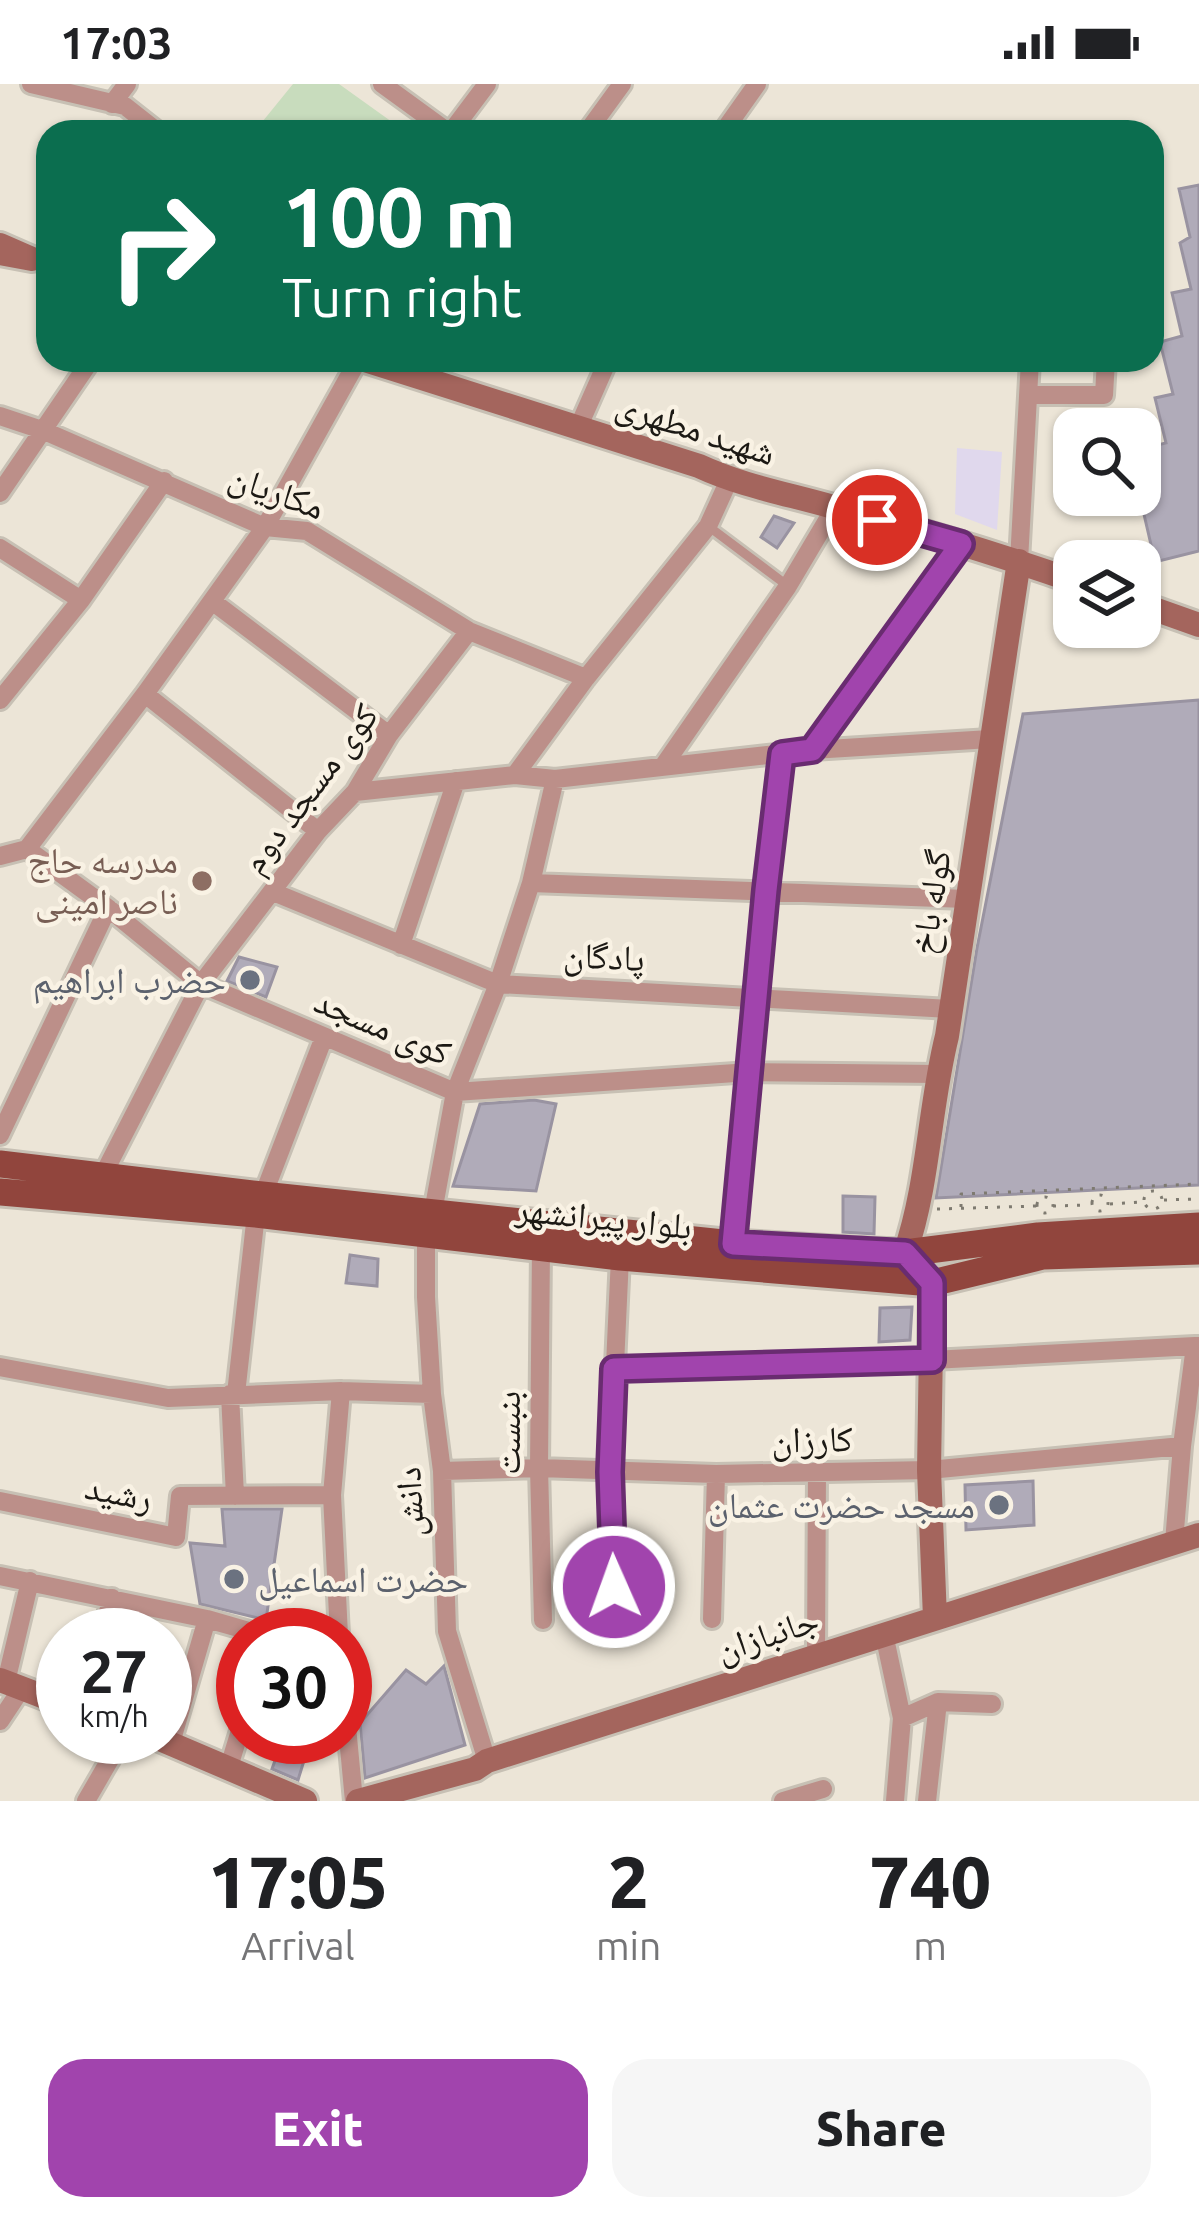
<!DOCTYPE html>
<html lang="en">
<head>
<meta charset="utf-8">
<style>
	body { margin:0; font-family:Ubuntu,"Noto Naskh Arabic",sans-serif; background:#f6f6f6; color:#202124; height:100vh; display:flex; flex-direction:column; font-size:45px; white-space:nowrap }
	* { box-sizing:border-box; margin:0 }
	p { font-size:39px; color:#757577 }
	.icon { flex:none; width:66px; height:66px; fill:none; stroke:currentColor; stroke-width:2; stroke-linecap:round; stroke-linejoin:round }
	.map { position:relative; height:1717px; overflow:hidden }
	.drawer { display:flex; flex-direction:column; background:#fff; flex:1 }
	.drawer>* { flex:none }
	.guide { position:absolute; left:36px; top:36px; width:1128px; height:252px; border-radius:36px; box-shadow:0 3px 9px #0004; background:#0b6e4f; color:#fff; overflow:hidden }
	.fabs { position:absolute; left:1053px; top:324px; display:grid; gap:24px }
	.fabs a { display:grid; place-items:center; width:108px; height:108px; border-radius:24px; background:#fff; box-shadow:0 3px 9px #0004; font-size:60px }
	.speed { position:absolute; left:36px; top:1524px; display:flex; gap:24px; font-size:60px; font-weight:700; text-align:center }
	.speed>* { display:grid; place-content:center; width:156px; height:156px; border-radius:50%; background:#fff; box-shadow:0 3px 9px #0004; line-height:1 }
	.speed small { font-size:30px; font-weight:400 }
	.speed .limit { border:18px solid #d22; background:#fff; color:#111 }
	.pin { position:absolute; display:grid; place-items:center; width:102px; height:102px; color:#fff; margin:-51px; border:6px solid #fff; border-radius:50%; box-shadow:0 3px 12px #0007 }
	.me { position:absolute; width:132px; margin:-66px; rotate:358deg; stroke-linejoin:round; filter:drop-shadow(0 0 9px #0008) }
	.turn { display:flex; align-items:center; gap:42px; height:252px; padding:0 48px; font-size:54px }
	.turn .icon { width:156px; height:156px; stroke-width:2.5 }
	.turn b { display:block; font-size:84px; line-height:102px }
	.eta { display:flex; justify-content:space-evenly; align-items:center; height:204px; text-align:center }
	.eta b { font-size:72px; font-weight:800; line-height:84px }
	.action { display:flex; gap:24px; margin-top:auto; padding:24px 48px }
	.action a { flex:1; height:138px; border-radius:36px; background:#a144ad; color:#fff; font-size:48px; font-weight:800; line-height:138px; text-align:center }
	.action a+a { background:#f6f6f6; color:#202124 }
	.status { display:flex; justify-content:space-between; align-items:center; height:84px; padding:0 60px; background:#fff; direction:ltr }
	.status svg { height:33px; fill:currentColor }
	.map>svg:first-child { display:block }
</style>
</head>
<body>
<div class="status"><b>17:03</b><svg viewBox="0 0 49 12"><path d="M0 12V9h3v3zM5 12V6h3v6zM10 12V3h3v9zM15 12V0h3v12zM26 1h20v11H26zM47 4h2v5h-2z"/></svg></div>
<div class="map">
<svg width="1199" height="1717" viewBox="0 0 1199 1717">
	<rect width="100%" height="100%" fill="#ece5d7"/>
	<path fill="#e0d8ed" d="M957 364 1002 368 997 446 955 430Z"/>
	<path fill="#c8dcbd" d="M293 0H339L406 48H254Z"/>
	<path fill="#b0abb9" stroke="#9993a1" stroke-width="3" d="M1199 101V467L1155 478 1140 413 1156 410 1145 364 1166 359 1155 314 1173 310 1160 258 1182 252 1172 209 1191 205 1180 159 1190 153 1179 105Z
		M774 432 794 439 777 464 761 453Z
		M1199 616V1101L936 1114 977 864 1023 630Z
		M239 873 277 883 266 913 227 897Z
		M534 1016 556 1020 536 1107 453 1102 480 1020Z
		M843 1112 875 1113 874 1150 843 1148Z
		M350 1171 378 1175 377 1202 346 1199Z
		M912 1223 910 1256 879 1258 880 1224Z
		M1033 1397 1034 1441 966 1446 965 1401Z
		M222 1425H282L266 1536 200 1520 190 1459 225 1462Z
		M444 1582 465 1661 365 1694 360 1639 406 1586 426 1600Z
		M282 1657 307 1667 298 1696 272 1685Z"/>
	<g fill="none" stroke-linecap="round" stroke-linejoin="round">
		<defs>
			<path id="lane" d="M708 442 788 502"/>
			<path id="street" d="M31 0 125 22 158 48
				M382 0 448 48
				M112 20 127 0
				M451 48 487 0
				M587 48 622 0
				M723 48 757 0
				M1028 311H1104L1106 276
				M0 332 42 346 265 443 307 447 469 547 586 594
				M578 344 608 276
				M0 409 91 276
				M0 464 81 516
				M1019 477 1030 276
				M212 517 389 651
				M145 610 318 747
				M0 616 81 516 164 397
				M812 666 961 460
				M664 681 788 502 835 423
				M515 691 586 594 708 442 729 396
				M355 708 515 691 555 695 812 666 990 655
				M27 765 145 610 265 443 358 276
				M0 772 27 765 108 824 201 900 455 1008 750 988 938 990
				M531 799 966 815
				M273 808 498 900 950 925
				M401 861 456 697
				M0 1051 108 824
				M103 1091 201 900 318 747 355 708 389 651 469 547
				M433 1128 455 1008 498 900 531 799 555 695
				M426 1150V1213L432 1310 442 1387 447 1547 487 1677
				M733 1160 782 670
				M541 1162 539 1384 543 1536
				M0 1283 168 1314 341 1307 432 1310
				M614 1285 932 1276 1195 1262
				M230 1310 235 1412
				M236 1310 256 1130 324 953
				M442 1387 539 1384 716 1390 929 1386 1182 1362
				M0 1417 176 1453 180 1412 332 1411
				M1174 1458 1182 1362 1195 1262H1199
				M0 1492 207 1535 263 1551
				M712 1535 716 1390
				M616 1542 610 1389 620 1173
				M884 1550 902 1634 895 1717
				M101 1551 112 1514
				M339 1551 332 1411 341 1307
				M816 1572 817 1387
				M6 1598 30 1497
				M938 1618 992 1620
				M345 1621 354 1717
				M902 1634 938 1618 927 1717
				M0 1637 22 1604
				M171 1659 207 1535
				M228 1686 243 1637
				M86 1717 123 1653
				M783 1717 823 1705"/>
			<path id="secondary" d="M0 161 32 175 0 169
				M365 276 699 382C742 402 788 410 833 423 914 445 995 469 1074 497
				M1140 520 1199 541
				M935 1534 929 1386 932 1199 905 1169C929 1099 929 1024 947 952L1019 477
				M0 1596 63 1620
				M155 1653 305 1717
				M358 1717 475 1685 487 1677 1199 1451"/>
			<path id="primary" d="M0 1080 262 1111 733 1160 869 1168 905 1169 1038 1152 1199 1142
				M0 1108 256 1130 620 1173 932 1199 1043 1172 1199 1167"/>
		</defs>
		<use href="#lane" stroke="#c7c0b4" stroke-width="15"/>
		<use href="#street" stroke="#c7c0b4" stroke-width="24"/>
		<use href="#secondary" stroke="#c7c0b4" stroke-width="30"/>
		<use href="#primary" stroke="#c7c0b4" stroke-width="33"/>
		<path stroke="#7e7a70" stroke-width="3" stroke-dasharray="3 9" stroke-linecap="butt" d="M1144 1116a9 9 0 1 1 18 0a9 9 0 1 1-18 0Z
			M1092 1119a8 8 0 1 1 16 0a8 8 0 1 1-16 0Z
			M1037 1121a8 8 0 1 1 16 0a8 8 0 1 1-16 0Z
			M1164 1116 1195 1115
			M1110 1120 1142 1118
			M1053 1122 1089 1121
			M961 1123V1110L1199 1100
			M937 1125 1037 1122"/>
		<use href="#lane" stroke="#bc8f89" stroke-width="9"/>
		<use href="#street" stroke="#bc8f89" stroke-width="18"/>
		<use href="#secondary" stroke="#a4655d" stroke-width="24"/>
		<use href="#primary" stroke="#91453d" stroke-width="27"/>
	</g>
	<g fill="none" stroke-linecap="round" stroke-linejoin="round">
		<defs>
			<path id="route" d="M614 1503 610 1388 614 1285 932 1276V1199L905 1169 733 1160 766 806 782 670 812 666 961 460 877 436"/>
		</defs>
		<use href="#route" stroke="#692c70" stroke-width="30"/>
		<use href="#route" stroke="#a144ad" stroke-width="21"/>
	</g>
	<circle fill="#8d6e63" stroke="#f9f2e4" stroke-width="4.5" cx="202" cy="797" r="12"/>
	<g fill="#6b7280" stroke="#f9f2e4" stroke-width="4.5">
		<circle cx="250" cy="896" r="12"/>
		<circle cx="999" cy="1421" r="12"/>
		<circle cx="234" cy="1495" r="12"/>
	</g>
	<g text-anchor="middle" stroke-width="9" stroke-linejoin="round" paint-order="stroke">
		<g font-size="36" fill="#1c1914" stroke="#f9f2e4">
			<text transform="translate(696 344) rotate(18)" y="13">شهید مطهری</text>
			<text transform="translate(277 407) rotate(20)" y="13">مکاریان</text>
			<text transform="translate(309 704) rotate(-53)" y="13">کوی مسجد دوم</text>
			<text transform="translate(930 818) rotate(-81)" y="13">گوله باخ</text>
			<text transform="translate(604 872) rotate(3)" y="13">پادگان</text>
			<text transform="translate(383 942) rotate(23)" y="13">کوی مسجد</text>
			<text transform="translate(604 1133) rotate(6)" y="13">بلوار پیرانشهر</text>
			<text transform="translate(507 1349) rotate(-90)" y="13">بنبست</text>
			<text transform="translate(812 1355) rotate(-1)" y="13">کارزان</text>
			<text transform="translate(119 1408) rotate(11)" y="13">رشید</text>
			<text transform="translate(409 1418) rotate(-93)" y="13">دانش</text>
			<text transform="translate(767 1550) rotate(-18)" y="13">جانبازان</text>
		</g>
		<g font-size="36" fill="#785e54" stroke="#f9f2e4" text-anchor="end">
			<text x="178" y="789">مدرسه حاج<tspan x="178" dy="41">ناصر امینی</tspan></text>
		</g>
		<g font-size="36" fill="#5b616d" stroke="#f9f2e4" text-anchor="end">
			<text x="226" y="909">حضرب ابراهیم</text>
			<text x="975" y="1434">مسجد حضرت عثمان</text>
			<text x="258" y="1508" text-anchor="start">حضرت اسماعیل</text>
		</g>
	</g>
</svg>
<div class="fabs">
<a><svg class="icon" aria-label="search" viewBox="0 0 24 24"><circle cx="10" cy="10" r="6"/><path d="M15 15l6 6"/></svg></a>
<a><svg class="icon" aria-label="layers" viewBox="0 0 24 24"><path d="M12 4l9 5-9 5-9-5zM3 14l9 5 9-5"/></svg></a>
</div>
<div class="speed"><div>27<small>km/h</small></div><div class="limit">30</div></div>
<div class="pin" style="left:877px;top:436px;background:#d93025"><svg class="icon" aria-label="arrive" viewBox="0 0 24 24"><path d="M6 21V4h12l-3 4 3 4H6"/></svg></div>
<svg class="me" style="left:614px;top:1503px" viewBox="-20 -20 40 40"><circle r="17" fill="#a144ad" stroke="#fff" stroke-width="3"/><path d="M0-11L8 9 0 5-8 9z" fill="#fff"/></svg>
<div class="guide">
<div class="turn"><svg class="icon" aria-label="right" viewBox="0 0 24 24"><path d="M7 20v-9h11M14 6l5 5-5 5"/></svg><div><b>100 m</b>Turn right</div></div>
</div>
</div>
<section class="drawer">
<div class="eta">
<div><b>17:05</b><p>Arrival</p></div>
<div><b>2</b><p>min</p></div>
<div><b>740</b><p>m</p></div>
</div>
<div class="action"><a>Exit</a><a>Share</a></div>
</section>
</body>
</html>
